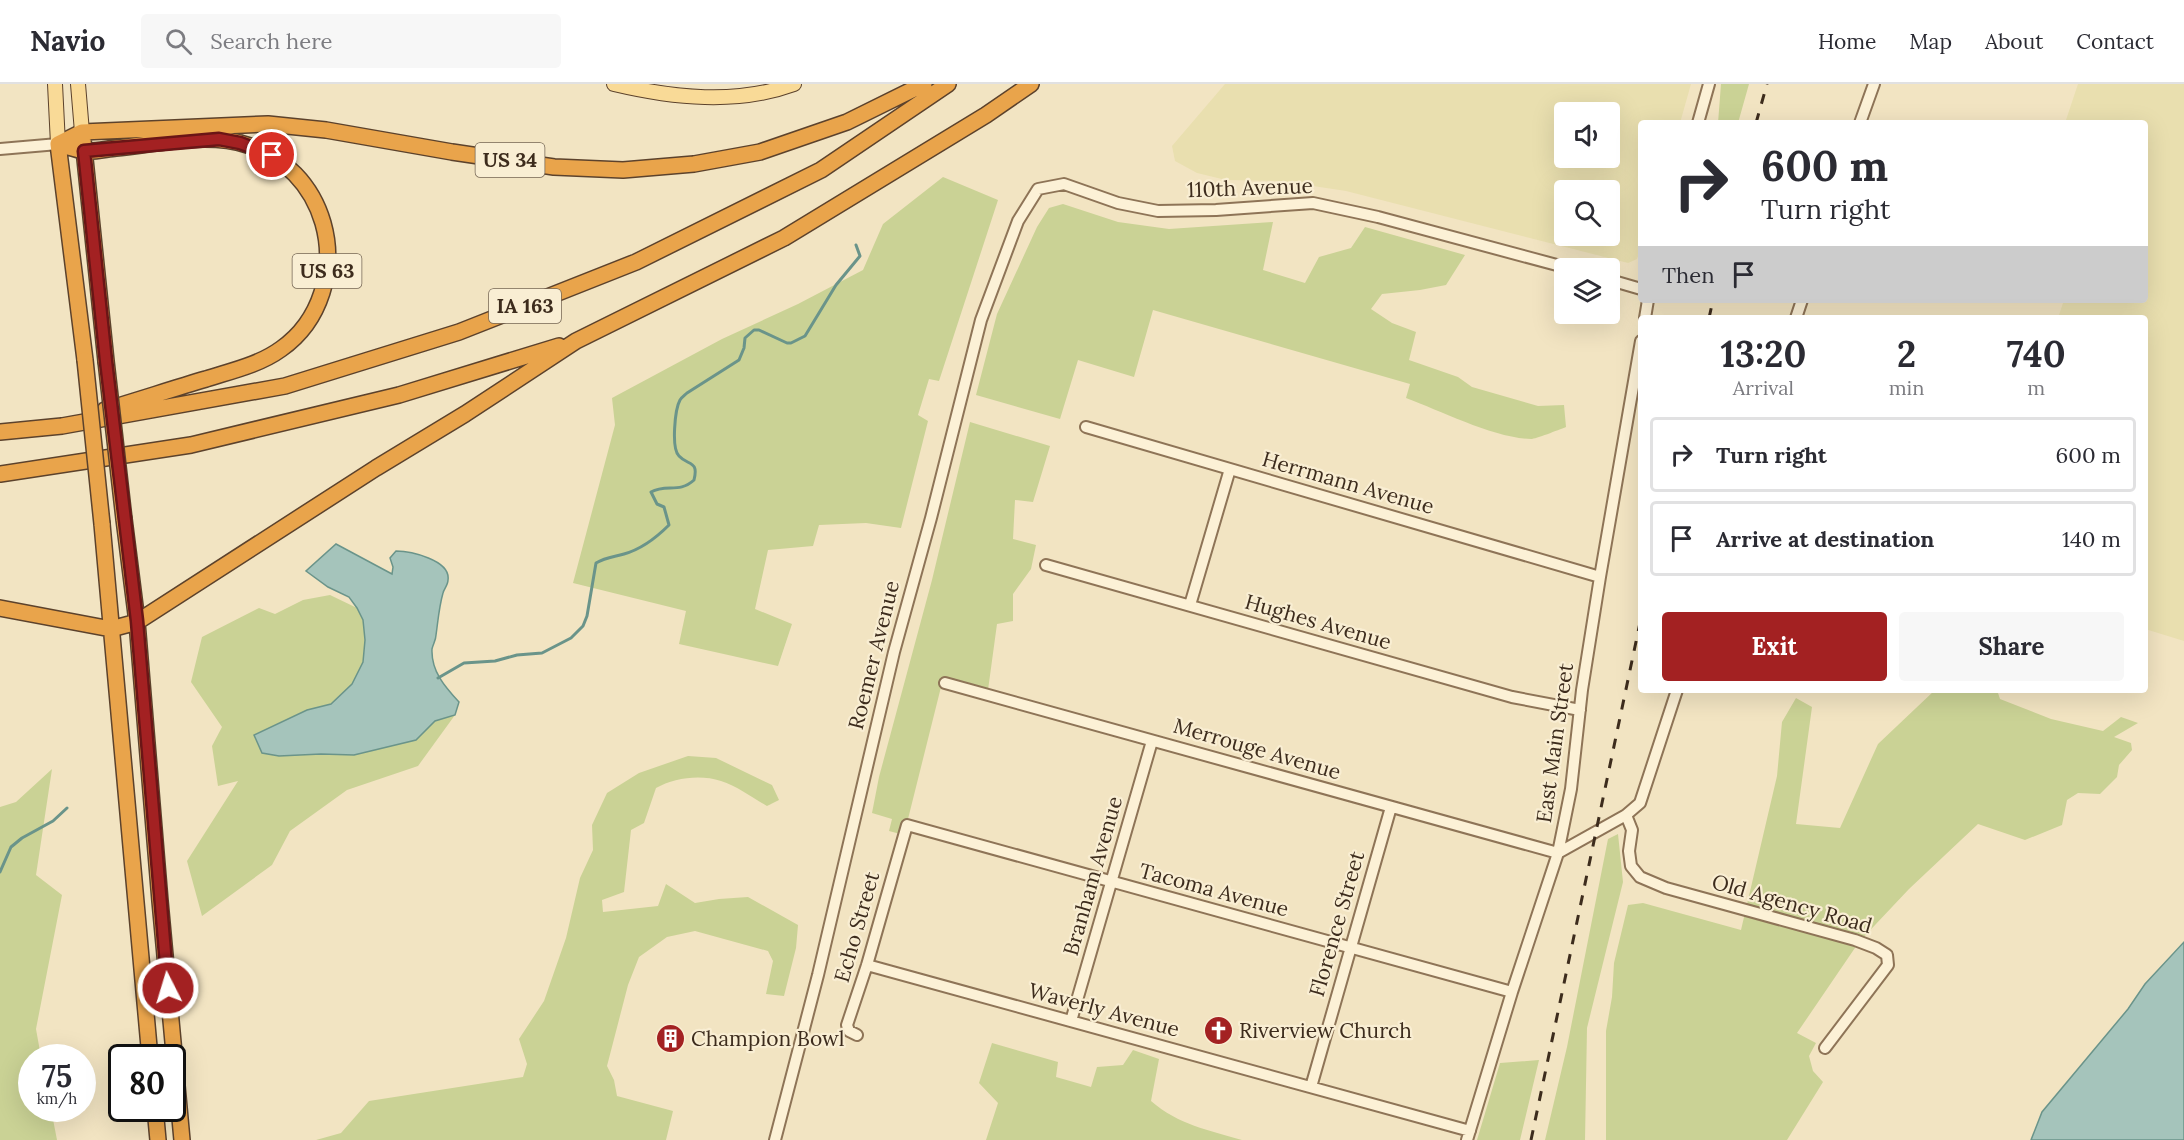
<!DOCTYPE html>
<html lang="en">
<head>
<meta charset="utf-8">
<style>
	body { margin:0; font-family:Lora,serif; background:#f7f7f7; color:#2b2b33; height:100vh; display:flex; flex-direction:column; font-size:22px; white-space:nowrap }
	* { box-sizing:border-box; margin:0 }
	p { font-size:20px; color:#7c7c81 }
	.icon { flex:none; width:33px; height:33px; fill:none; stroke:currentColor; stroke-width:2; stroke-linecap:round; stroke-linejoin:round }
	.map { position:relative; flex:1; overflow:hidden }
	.side { position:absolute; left:1638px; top:231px; width:510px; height:378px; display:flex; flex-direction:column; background:#fff; border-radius:6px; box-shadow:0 6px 24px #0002 }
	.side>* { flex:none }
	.guide { position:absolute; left:1638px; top:36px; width:510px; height:183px; border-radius:6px; box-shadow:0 6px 24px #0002; background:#fff; color:#2b2b33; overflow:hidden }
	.controls { position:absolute; left:1554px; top:18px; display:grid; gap:12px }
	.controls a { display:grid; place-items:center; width:66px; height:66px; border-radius:6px; background:#fff; box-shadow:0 6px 24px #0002; font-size:30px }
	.speed { position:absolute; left:18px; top:960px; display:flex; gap:12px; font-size:30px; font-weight:700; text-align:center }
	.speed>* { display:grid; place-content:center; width:78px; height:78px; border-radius:50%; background:#fff; box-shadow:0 6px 24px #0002; line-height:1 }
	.speed small { font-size:15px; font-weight:400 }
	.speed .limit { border:3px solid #111; border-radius:9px; background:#fff; color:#111 }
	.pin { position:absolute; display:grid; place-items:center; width:51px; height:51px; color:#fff; margin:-26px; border:3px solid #fff; border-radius:50%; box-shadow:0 2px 6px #0007 }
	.me { position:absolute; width:66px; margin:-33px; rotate:355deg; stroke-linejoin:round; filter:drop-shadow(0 0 4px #0008) }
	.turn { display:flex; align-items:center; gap:21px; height:126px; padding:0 24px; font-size:27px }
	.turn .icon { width:78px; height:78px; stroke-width:2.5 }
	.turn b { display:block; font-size:42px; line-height:51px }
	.then { display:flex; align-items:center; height:57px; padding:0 24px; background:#0003; gap:12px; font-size:22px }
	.eta { display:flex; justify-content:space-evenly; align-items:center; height:102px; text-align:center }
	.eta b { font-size:36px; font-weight:700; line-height:42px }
	.action { display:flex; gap:12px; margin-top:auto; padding:12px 24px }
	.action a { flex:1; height:69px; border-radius:6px; background:#a32122; color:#fff; font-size:24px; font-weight:700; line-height:69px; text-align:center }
	.action a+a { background:#f7f7f7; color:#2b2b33 }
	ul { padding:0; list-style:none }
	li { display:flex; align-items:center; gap:18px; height:75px; margin:0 12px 9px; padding:0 12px; border:3px solid #e1e1e2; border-radius:6px }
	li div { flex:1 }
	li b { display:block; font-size:22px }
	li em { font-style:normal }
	header { display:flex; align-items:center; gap:36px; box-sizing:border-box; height:84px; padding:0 30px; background:#fff; border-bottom:2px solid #e1e1e2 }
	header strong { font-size:28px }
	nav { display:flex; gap:33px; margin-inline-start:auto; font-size:21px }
	.search { width:420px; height:54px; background:#f7f7f7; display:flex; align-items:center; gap:15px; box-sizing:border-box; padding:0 21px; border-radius:6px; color:#7c7c81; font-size:22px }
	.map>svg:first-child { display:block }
</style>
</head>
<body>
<header>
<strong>Navio</strong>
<div class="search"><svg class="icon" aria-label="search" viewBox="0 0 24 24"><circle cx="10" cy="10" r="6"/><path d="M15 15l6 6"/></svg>Search here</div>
<nav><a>Home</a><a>Map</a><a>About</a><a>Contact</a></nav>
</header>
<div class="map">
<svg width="2184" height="1056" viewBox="0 0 2184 1056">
	<rect width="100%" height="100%" fill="#f2e4c2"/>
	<path fill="#e9dfaf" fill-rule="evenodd" d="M1225 0H1691L1680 39H1641V164L1637 175 1628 179 1346 107 1280 97 1226 96 1197 89 1175 77 1172 62ZM1564 28H1610V74H1564ZM1564 106H1610V152H1564Z
		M2078 0H2184V557L2145 545V234H2058L2064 216H2145V39H2065Z"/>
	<path fill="#cad295" d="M1721 0H1749L1738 39H1718Z
		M943 93 998 116 939 297 929 295 918 331 928 337 901 444 866 439 819 441 813 462 768 466 755 525 792 540 778 582 679 560 686 527 573 499 615 341 612 314 722 255 798 220 863 186 883 140Z
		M1063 120 1118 138 1169 145 1273 138 1263 186 1305 199 1319 173 1351 164 1365 143 1465 171 1446 201 1420 206 1382 210 1371 225 1392 239 1416 248 1409 276 1458 293 1472 303 1538 322 1564 321 1566 343C1558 346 1536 355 1531 355 1494 354 1441 327 1406 314L1410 300 1153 226 1134 293 1078 276 1060 335 976 311 997 230 1037 143 1049 124Z
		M970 338 1050 362 1033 418 1015 416 1013 455 1036 461 1031 485 1013 510V537L997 540 988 606 943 595 904 751 889 747 892 735 872 729 879 693 932 496Z
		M330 511 357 524 363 536 365 556 363 578 352 600 331 620 307 626 254 651 321 670 354 671 416 656 435 637 455 631 418 682 347 706 290 747 272 781 202 832 187 777 238 697 218 702 212 662 222 643 191 598 202 553 259 524 275 530 303 516Z
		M1935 606H1997L2000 615 2051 635 2103 647 2121 633 2138 639 2114 653 2131 659 2132 666 2119 681 2117 693 2100 710 2078 709 2067 716 2062 741 2025 756 1978 740 1909 805 1859 858 1797 949 1816 959 1809 972 1813 987 1823 998 1787 1056H1606V947L1612 913 1614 879 1628 821 1643 819 1741 846 1777 692 1782 638 1796 614 1812 623 1796 740 1840 744 1878 660Z
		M688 672 716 674 772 701 779 716 767 722C753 714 737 702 721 697 700 690 674 694 656 704L644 739 631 746 624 808 602 816 603 828 658 822 666 800 695 819 719 815 748 813 798 841 796 864 784 912 766 910 773 877 768 867 695 847 667 853 639 873 628 901 607 982 614 996 617 1012 673 1027 666 1056H316L341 1049 369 1017 523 993 527 980 519 955 544 917 566 854 580 794 593 766 592 741 607 709 639 689Z
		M52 685 36 791 62 811 36 945 41 973 32 974V1024L51 1025 57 1056H0V723L16 718Z
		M1618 750 1623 798 1587 944 1585 1056H1545L1567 963 1608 755Z
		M992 959 1058 978 1056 993 1091 1003 1097 983 1123 981 1133 966 1159 975 1151 1017C1179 1041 1208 1046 1242 1056H986L998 1019 979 999Z
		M1539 976 1520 1056H1477L1500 979Z"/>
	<path fill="#a5c4bb" stroke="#6a948a" stroke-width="1.5" d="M336 460 392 490 393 483 390 474 396 467C410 467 451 476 448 496 448 501 444 505 443 509 439 523 438 537 436 551 436 556 433 560 432 565 431 587 445 603 459 618L455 631 435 637 416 656 354 671 321 670 279 672 262 669 254 651 307 626 331 620 352 600 363 578 365 556 363 536 357 524 349 513 328 503 306 487Z
		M2184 858V1056H2031L2042 1028 2128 925 2145 900Z"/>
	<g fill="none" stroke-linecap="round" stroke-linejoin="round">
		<path stroke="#6a948a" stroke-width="3" d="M438 594 464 579 495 577 517 571 542 569 571 554 583 542 587 532 596 479C606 473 614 473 624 470 642 465 656 454 669 441L664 423 657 420 651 408C666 399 679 410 694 396 699 376 688 382 679 372 671 364 675 325 680 316 682 313 685 311 687 309L739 276 744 264 745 254 754 246H759L787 259H791L805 252 836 201 860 172 856 161
			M0 788 11 763 22 754 53 737 67 724"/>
		<defs>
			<path id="minor" d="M1698 39 1709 0
				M1860 39 1874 0
				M0 65 58 60
				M1610 196 1641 205
				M1645 234 1648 216
				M1796 234 1802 216
				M1086 343 1600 493
				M1046 481 1512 613 1580 626
				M1190 521 1230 385
				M945 599 1558 769
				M1626 731 1632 746 1629 767 1631 782 1640 793 1666 804 1855 856 1876 864 1887 871 1888 881 1825 964
				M1558 769 1626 731 1640 719 1677 606
				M867 881 1470 1047
				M1071 937 1152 657
				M857 951 849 947 847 941 867 881 907 741 1512 908
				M1311 1003 1391 723
				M775 1056 818 891 894 568 931 434 981 236 1018 137 1038 105 1064 100 1118 119 1158 127 1216 126 1313 119 1378 133 1568 184
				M1467 1056 1512 908 1558 769 1571 705 1582 606 1600 493 1641 257"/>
			<path id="major" d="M55 0 58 60
				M78 0 82 48
				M614 0C673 14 737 21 794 0"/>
			<path id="highway" d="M83 56 106 277
				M58 60 82 48 268 40 326 46 452 68 554 83 623 86 694 80 760 68 847 38 924 0
				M58 60C67 62 76 66 85 67 95 68 106 65 116 64 157 60 208 48 247 61 285 73 312 101 323 139 336 185 321 237 281 265 259 281 231 287 206 295 172 305 139 316 105 326
				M58 60 85 276
				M0 348 62 342 285 302 459 248 636 178 821 86 948 0
				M0 390 191 361 399 311 559 262
				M124 435 137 538 160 817 182 1056
				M102 440 150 974
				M0 524 111 545 137 538 376 384 465 330 576 257 784 154 986 31 1031 0
				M155 1024 158 1056"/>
		</defs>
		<use href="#minor" stroke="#8e7457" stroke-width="14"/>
		<use href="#major" stroke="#5c422c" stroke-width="16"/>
		<use href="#highway" stroke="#5c422c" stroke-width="18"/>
		<use href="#minor" stroke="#fcf1d6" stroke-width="10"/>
		<use href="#major" stroke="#f9da97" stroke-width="14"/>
		<use href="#highway" stroke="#e9a44b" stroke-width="15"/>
		<path stroke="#3d2c1d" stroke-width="3" stroke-dasharray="10 10" stroke-linecap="butt" d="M1756 39 1767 0
			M1709 234 1713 216
			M1531 1056 1641 534"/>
		<defs>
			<path id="highway-bridge" d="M85 276 102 440
				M106 277 124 435"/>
		</defs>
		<use href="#highway-bridge" stroke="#5c422c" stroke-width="18" stroke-linecap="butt"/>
		<use href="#highway-bridge" stroke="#e9a44b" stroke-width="15"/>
	</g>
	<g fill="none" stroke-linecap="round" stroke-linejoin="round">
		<defs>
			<path id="route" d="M168 904 137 537 106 277 84 67 219 55 240 59 272 71"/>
		</defs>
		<use href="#route" stroke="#6a1516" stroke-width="15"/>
		<use href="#route" stroke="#a32122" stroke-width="10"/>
	</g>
	<defs>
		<symbol id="church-disc" viewBox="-11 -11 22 22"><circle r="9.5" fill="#a32122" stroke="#f9eed3"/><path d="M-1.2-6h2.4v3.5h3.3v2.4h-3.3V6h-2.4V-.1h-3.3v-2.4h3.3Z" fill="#fff"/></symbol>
		<symbol id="building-disc" viewBox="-11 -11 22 22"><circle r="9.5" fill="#a32122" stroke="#f9eed3"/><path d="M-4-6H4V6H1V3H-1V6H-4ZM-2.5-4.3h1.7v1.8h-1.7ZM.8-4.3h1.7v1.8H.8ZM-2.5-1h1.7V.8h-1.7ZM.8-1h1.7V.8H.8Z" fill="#fff"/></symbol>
	</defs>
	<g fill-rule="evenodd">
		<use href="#church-disc" x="1202" y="930" width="33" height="33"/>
		<use href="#building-disc" x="654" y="938" width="33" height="33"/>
	</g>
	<g text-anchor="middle" stroke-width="4.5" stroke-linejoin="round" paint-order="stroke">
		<g fill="#f9eed3" stroke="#756654" stroke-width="1.5">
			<rect x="475.5" y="59" width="69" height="34" rx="4.5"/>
			<rect x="292.5" y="170" width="69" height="34" rx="4.5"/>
			<rect x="489" y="205" width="72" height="34" rx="4.5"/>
		</g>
		<g font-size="20" font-weight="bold" fill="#3d2c1d">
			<text x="510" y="83">US 34</text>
			<text x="327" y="194">US 63</text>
			<text x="525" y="229">IA 163</text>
		</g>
		<g font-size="21" fill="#3d2c1d" stroke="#f9eed3">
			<text transform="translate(1250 104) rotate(-2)" y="7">110th Avenue</text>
			<text transform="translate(1348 399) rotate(16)" y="7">Herrmann Avenue</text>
			<text transform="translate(1318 538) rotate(16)" y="7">Hughes Avenue</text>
			<text transform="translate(874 571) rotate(-76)" y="7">Roemer Avenue</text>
			<text transform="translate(1555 659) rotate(-82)" y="7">East Main Street</text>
			<text transform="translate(1257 665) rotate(16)" y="7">Merrouge Avenue</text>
			<text transform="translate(1093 792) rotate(-74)" y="7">Branham Avenue</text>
			<text transform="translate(1214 806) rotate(15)" y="7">Tacoma Avenue</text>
			<text transform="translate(1792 820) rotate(16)" y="7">Old Agency Road</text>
			<text transform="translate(1337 840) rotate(-74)" y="7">Florence Street</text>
			<text transform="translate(857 843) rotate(-74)" y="7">Echo Street</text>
			<text transform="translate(1104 926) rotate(15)" y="7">Waverly Avenue</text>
		</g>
		<g font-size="21" fill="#3d2c1d" stroke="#f9eed3" text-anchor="start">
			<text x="1239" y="954">Riverview Church</text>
			<text x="691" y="962">Champion Bowl</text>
		</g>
	</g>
</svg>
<div class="controls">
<a><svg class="icon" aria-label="sound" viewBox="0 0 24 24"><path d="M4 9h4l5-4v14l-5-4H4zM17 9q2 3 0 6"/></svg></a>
<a><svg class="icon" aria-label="search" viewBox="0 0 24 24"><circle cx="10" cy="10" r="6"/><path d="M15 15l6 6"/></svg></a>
<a><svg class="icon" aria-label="layers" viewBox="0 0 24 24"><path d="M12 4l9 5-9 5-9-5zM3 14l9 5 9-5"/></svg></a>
</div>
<div class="speed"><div>75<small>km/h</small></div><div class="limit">80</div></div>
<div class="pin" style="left:272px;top:71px;background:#d93025"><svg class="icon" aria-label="arrive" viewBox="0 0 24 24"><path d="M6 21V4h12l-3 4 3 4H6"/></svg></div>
<svg class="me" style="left:168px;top:904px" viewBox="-20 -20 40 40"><circle r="17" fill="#a32122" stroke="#fff" stroke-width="3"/><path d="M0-11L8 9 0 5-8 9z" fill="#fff"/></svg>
<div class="guide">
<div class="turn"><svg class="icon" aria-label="right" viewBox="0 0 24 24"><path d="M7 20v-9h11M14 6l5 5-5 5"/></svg><div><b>600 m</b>Turn right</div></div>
<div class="then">Then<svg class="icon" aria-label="arrive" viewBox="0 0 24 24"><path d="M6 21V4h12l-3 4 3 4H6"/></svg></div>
</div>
<section class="side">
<div class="eta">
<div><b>13:20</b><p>Arrival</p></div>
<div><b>2</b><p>min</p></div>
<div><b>740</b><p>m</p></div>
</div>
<ul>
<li><svg class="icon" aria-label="right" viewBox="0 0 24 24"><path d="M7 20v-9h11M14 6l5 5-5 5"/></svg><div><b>Turn right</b></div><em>600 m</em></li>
<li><svg class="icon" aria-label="arrive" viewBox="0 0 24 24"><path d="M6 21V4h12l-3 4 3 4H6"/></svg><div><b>Arrive at destination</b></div><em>140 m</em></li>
</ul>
<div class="action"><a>Exit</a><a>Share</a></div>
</section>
</div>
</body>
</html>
